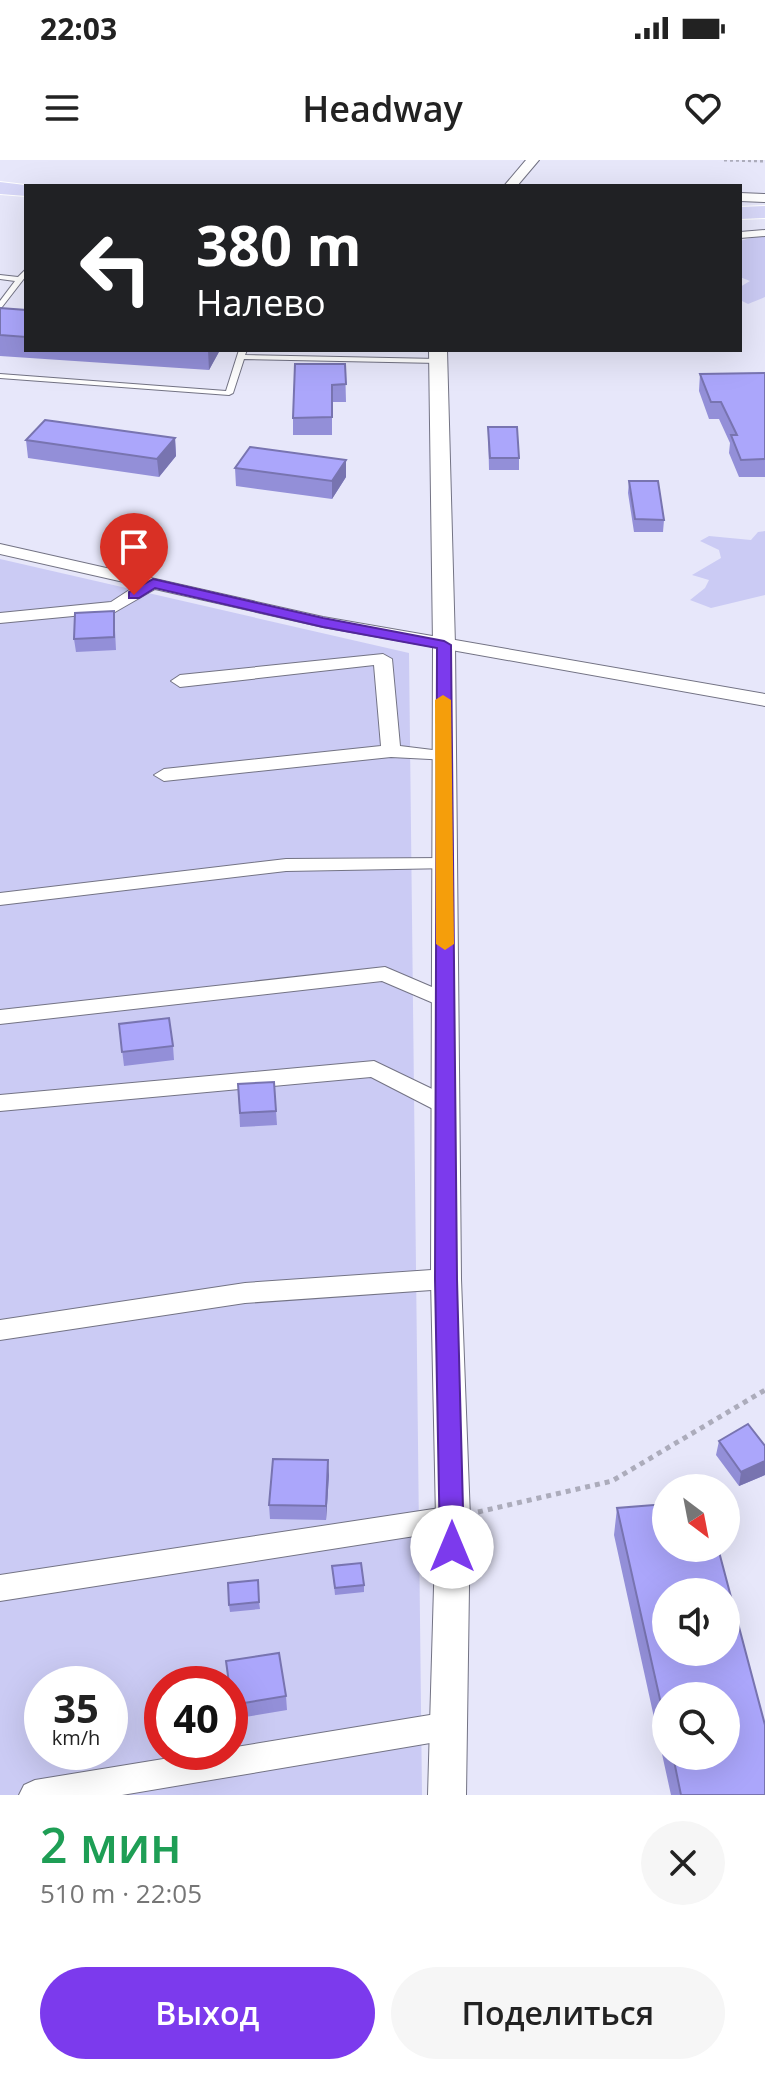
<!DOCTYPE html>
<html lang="ru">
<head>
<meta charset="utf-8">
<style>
	body { margin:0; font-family:"Open Sans",sans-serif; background:#f6f6f6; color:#222; height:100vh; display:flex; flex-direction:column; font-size:30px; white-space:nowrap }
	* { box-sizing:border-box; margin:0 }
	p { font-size:26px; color:#767676 }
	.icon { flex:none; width:44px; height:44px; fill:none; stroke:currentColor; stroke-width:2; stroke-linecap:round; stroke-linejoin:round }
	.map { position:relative; height:1635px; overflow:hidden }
	.drawer { display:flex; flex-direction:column; background:#fff; flex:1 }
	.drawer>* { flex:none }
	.banner { position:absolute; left:24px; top:24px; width:718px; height:168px; border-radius:0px; box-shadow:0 8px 32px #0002; background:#202124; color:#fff; overflow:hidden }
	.needle { width:52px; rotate:148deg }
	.fabs { position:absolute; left:652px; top:1314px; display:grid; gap:16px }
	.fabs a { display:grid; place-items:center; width:88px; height:88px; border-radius:50%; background:#fff; box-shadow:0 8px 32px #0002; font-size:40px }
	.speed { position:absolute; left:24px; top:1506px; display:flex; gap:16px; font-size:40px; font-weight:700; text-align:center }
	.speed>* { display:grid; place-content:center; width:104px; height:104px; border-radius:50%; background:#fff; box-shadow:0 8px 32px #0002; line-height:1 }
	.speed small { font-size:20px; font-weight:400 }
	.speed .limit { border:12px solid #d22; background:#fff; color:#111 }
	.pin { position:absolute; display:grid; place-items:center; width:68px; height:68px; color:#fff; margin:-82px -34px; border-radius:50% 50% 50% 0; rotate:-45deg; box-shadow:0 0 8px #0007 }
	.pin .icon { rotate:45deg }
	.me { position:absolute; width:88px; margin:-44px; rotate:0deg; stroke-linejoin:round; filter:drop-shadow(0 0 6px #0008) }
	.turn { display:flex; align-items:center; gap:28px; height:168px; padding:0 40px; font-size:36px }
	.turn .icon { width:104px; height:104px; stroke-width:2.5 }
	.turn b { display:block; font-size:56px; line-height:68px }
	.round { display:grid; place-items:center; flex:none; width:84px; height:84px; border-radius:42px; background:#f6f6f6 }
	.headline { display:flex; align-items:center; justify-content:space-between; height:136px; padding:0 40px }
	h1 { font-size:48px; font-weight:600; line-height:60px; color:#1e9e55 }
	.action { display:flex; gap:16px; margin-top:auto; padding:16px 40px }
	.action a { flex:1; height:92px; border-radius:48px; background:#7c3aed; color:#fff; font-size:32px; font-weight:600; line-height:92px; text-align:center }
	.action a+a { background:#f6f6f6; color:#222 }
	.status { display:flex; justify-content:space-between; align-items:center; height:56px; padding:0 40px; background:#fff; direction:ltr }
	.status svg { height:22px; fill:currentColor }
	header { display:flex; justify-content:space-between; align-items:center; height:104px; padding:0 40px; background:#fff; font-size:36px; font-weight:600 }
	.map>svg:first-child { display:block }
</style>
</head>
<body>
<div class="status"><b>22:03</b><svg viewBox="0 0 49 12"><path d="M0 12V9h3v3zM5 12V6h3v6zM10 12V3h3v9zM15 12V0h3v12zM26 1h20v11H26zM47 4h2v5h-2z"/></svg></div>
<header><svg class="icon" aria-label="menu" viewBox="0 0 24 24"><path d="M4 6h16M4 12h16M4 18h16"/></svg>Headway<svg class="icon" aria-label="heart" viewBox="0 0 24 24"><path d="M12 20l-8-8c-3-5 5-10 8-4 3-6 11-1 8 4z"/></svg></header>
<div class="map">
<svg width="765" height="1635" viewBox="0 0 765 1635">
	<rect width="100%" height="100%" fill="#e7e7fa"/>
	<path fill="#cbcbf4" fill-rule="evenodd" d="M765 74V137L748 144 740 140V127L750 121 740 117V81Z
		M765 371V435L711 448 690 440 705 428 709 420 692 415 721 398 719 390 700 381 709 376 751 380 758 372Z
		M0 399 409 493 422 1635H0ZM42 1524H110V1592H42ZM162 1524H230V1592H162Z"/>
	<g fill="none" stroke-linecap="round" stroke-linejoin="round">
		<defs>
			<path id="service" d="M26 109V116L2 147 0 148V141L15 121 0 119V115L18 117Z
				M239 190H247L245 195 438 199 442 201 438 203 244 199 233 233 229 235 0 218V214L226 231Z"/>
			<path id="pedestrian" d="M765 70V76L740 78V72Z"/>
			<path id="minor" d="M526 0H539L517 26H504Z
				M740 33 765 34V42L740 41Z
				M0 384 323 457 765 534V546L323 467 155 429 115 452 0 463V453L111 442 137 425 0 394Z
				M383 494 392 499 400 586 449 592 452 596 449 600 391 597 164 621 154 615 164 609 381 586 374 505 180 527 171 521 180 515Z
				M445 698 452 700 455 704 452 708 286 711 0 745V733L286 699Z
				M385 807 453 836 456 841 453 846 445 848 382 821 0 864V850Z
				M374 901 453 939 457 945 453 951H437L371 917 0 951V935Z
				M446 1109 455 1112 459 1119 455 1126 446 1129 245 1143 0 1180V1160L245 1123Z
				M453 1346 463 1350 467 1358 463 1366 453 1370 0 1441V1415Z
				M448 1552 459 1556 463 1566 459 1576 448 1580 122 1635H19L24 1625 35 1620 206 1592H230V1588Z"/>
			<path id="tertiary" d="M429 190H447L455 485 461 1119 470 1358 466 1635H428L436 1358 431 1119 433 485Z"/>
			<path id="primary" d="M0 22 33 26H26V36L0 34Z
				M765 46V58L740 59V47Z"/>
		</defs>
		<use href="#service" stroke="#737384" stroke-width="2"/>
		<use href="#pedestrian" stroke="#737384" stroke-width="2"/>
		<use href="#minor" stroke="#737384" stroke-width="2"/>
		<use href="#tertiary" stroke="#737384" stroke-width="2"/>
		<use href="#primary" stroke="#fff" stroke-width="2"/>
		<path stroke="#acacbb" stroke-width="3" stroke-dasharray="3 3" stroke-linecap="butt" d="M724 0 765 1"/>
		<path stroke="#acacbb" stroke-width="5" stroke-dasharray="5 5" stroke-linecap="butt" d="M478 1352 612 1321 765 1230"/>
		<use href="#service" fill="#fff" fill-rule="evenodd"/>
		<use href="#pedestrian" fill="#fff" fill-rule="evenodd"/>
		<use href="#minor" fill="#fff" fill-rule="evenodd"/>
		<use href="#tertiary" fill="#fff" fill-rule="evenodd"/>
		<use href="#primary" fill="#d7d7f8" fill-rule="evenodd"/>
	</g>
	<path fill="#938fd8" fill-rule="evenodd" d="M0 148 26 150V190H220L209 210 0 196Z
		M345 204 346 242H332V275H293V258Z
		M765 213V317H739L729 293 730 283 719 259H709L699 231 700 214Z
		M488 267 519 298V310H489Z
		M175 278 176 296 159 317 28 298 26 280Z
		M346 300V317L332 339 236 326 235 308Z
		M629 321 664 360 663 372H634L628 333Z
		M114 451 116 490 76 492 74 479Z
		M119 864 173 886 174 900 124 906Z
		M274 922 277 965 240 967 238 924Z
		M719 1281 765 1286V1315L739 1326 716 1295Z
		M329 1315 326 1360 270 1359 269 1345Z
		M617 1348 765 1635H671L614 1375ZM666 1536 726 1596H666Z
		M332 1406 364 1425V1432L335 1435Z
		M259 1442 260 1449 230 1452 229 1445Z
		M226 1501 286 1536 287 1550 233 1559 230 1536V1524H228Z"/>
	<path fill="#7874b0" d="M208 190H220L209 210Z
		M175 278 176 296 159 317 157 299Z
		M346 300V317L332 339V321Z
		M328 1300 329 1315 326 1360V1346Z
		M765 1301V1315L739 1326 741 1312Z"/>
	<path fill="#aba6fb" stroke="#7874b0" stroke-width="2" fill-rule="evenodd" d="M0 148 26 150V177L0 175Z
		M295 204H345L346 224 332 225V257L293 258Z
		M765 213V299L741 300 731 275H737L721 242H711L700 214Z
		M45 260 175 278 157 299 26 280Z
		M488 267H517L519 298H490Z
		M250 287 346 300 332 321 235 308Z
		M629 321H658L664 360 635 359Z
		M114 451V477L74 479 75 453Z
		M169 858 173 886 122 892 119 864Z
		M274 922 276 951 240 953 238 924Z
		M748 1264 765 1286V1301L741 1312 719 1281Z
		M273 1299 328 1300 326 1346 269 1345Z
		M666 1344V1388H718L765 1565V1635H681L673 1596H726V1536H666V1566L617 1348ZM666 1432H726V1492H666Z
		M361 1403 364 1425 335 1428 332 1406Z
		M258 1420 259 1442 229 1445 228 1423Z
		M279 1493 286 1536 232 1545 226 1501Z"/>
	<path fill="#7c3aed" stroke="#51269a" stroke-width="2" d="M153 419 323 458 444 481 451 485 457 1119 464 1387 460 1394 452 1397 444 1394 440 1387 435 1119 437 488 323 467 155 428 139 438H129V432Z"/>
	<path fill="#f59e0b" d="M443 535 451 540 454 784 445 790 436 784 435 540Z"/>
</svg>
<div class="fabs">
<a><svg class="needle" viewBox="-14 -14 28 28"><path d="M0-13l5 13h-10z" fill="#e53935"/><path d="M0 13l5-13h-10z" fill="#767676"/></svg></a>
<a><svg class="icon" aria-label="sound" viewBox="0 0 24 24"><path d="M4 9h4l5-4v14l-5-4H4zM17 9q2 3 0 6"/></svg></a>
<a><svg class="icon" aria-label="search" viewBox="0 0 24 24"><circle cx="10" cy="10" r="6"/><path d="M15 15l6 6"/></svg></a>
</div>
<div class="speed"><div>35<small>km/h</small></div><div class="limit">40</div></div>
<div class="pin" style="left:134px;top:435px;background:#d93025"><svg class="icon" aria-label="arrive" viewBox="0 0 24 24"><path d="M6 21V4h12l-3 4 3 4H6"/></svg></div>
<svg class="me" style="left:452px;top:1387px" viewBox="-20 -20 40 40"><circle r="19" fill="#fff"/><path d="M0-13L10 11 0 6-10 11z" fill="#7c3aed"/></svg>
<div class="banner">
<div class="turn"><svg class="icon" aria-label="left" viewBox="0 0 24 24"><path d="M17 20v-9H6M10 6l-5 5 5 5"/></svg><div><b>380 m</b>Налево</div></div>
</div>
</div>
<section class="drawer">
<div class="headline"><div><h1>2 мин</h1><p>510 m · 22:05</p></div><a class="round"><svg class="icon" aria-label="close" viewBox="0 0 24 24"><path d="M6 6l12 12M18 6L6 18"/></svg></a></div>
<div class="action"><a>Выход</a><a>Поделиться</a></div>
</section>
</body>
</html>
